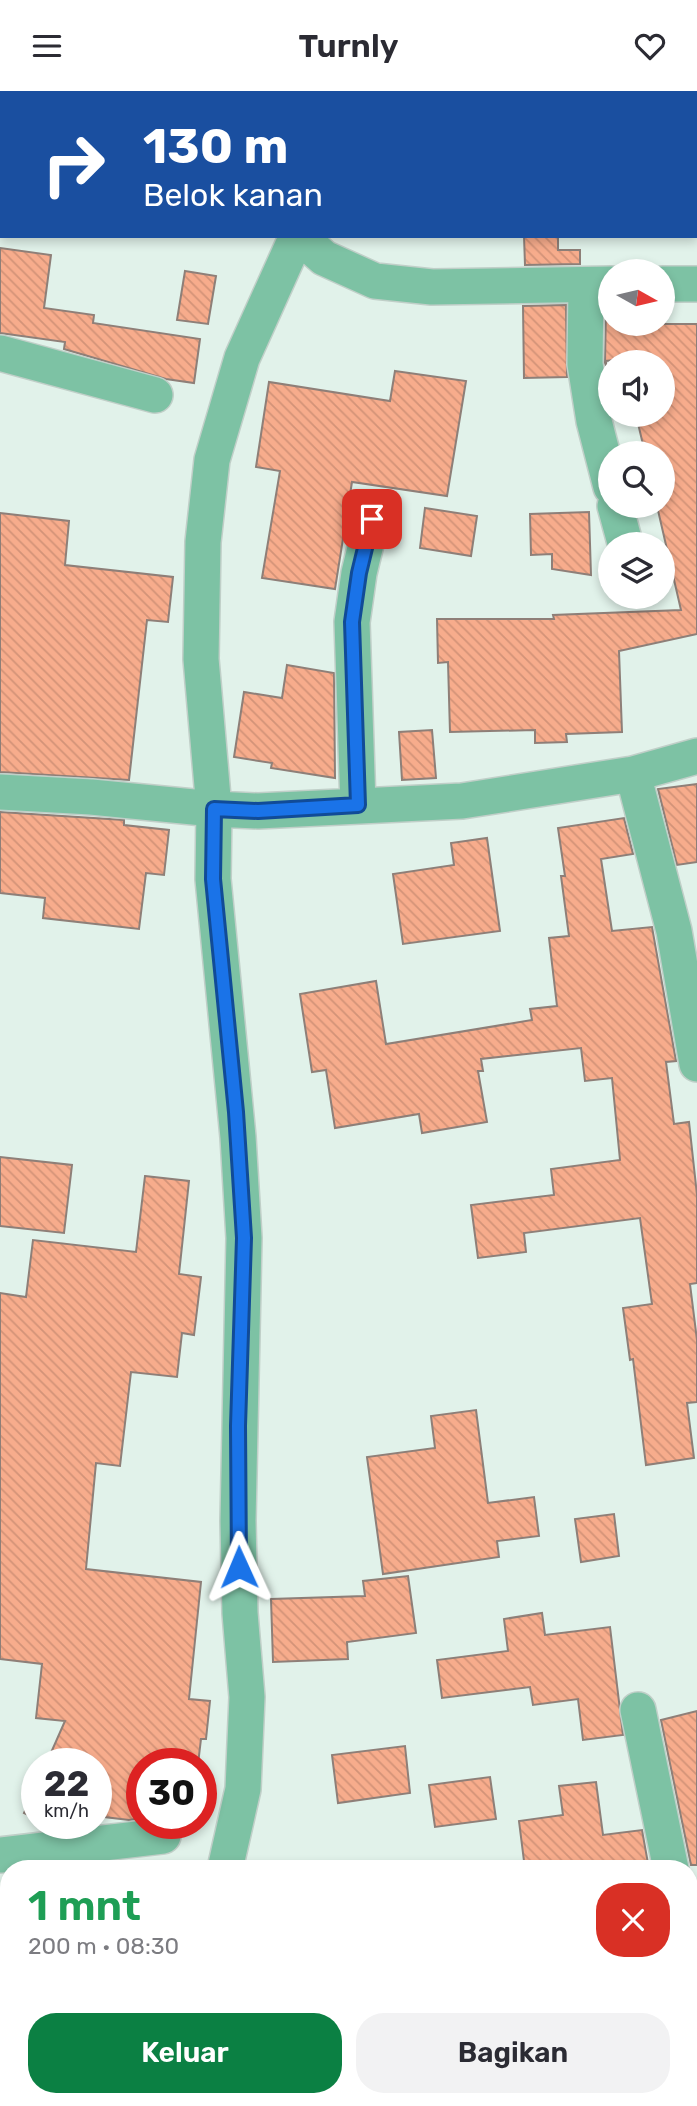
<!DOCTYPE html>
<html lang="id">
<head>
<meta charset="utf-8">
<style>
	body { margin:0; font-family:Rubik,sans-serif; background:#f2f2f3; color:#2b2b33; height:100vh; display:flex; flex-direction:column; font-size:26px; white-space:nowrap }
	* { box-sizing:border-box; margin:0 }
	p { font-size:23px; color:#7c7c81 }
	.icon { flex:none; width:38px; height:38px; fill:none; stroke:currentColor; stroke-width:2; stroke-linecap:round; stroke-linejoin:round }
	.map { position:relative; flex:1; overflow:hidden }
	.details { position:absolute; left:0px; top:1769px; width:698px; height:247px; display:flex; flex-direction:column; background:#fff; border-radius:28px 28px 0 0; box-shadow:0 4px 10px #0003 }
	.details>* { flex:none }
	.guide { position:absolute; left:0px; top:0px; width:698px; height:147px; box-shadow:0 4px 10px #0003; background:#1a4fa0; color:#fff; overflow:hidden }
	.needle { width:46px; rotate:98deg }
	.fabs { position:absolute; left:598px; top:168px; display:grid; gap:14px }
	.fabs a { display:grid; place-items:center; width:77px; height:77px; border-radius:50%; background:#fff; box-shadow:0 4px 10px #0003; font-size:35px }
	.speed { position:absolute; left:21px; top:1657px; display:flex; gap:14px; font-size:35px; font-weight:700; text-align:center }
	.speed>* { display:grid; place-content:center; width:91px; height:91px; border-radius:50%; background:#fff; box-shadow:0 4px 10px #0003; line-height:1 }
	.speed small { font-size:18px; font-weight:400 }
	.speed .limit { border:10px solid #d22; background:#fff; color:#111 }
	.pin { position:absolute; display:grid; place-items:center; width:60px; height:60px; color:#fff; margin:-30px; border-radius:14px; box-shadow:0 4px 10px #0006 }
	.me { position:absolute; width:77px; margin:-38px; rotate:359deg; stroke-linejoin:round; filter:drop-shadow(0 0 5px #0008) }
	.turn { display:flex; align-items:center; gap:24px; height:147px; padding:0 28px; font-size:32px }
	.turn .icon { width:91px; height:91px; stroke-width:2.5 }
	.turn b { display:block; font-size:49px; line-height:60px }
	.round { display:grid; place-items:center; flex:none; width:74px; height:74px; border-radius:28px; background:#f2f2f3 }
	.headline { display:flex; align-items:center; justify-content:space-between; height:119px; padding:0 28px }
	h1 { font-size:42px; font-weight:600; line-height:52px; color:#1e9e55 }
	.action { display:flex; gap:14px; margin-top:auto; padding:14px 28px }
	.action a { flex:1; height:80px; border-radius:28px; background:#0b8043; color:#fff; font-size:28px; font-weight:600; line-height:80px; text-align:center }
	.action a+a { background:#f2f2f3; color:#2b2b33 }
	header { display:flex; justify-content:space-between; align-items:center; height:91px; padding:0 28px; background:#fff; font-size:32px; font-weight:600 }
	.map>svg:first-child { display:block }
</style>
</head>
<body>
<header><svg class="icon" aria-label="menu" viewBox="0 0 24 24"><path d="M4 6h16M4 12h16M4 18h16"/></svg>Turnly<svg class="icon" aria-label="heart" viewBox="0 0 24 24"><path d="M12 20l-8-8c-3-5 5-10 8-4 3-6 11-1 8 4z"/></svg></header>
<div class="map">
<svg width="697" height="2015" viewBox="0 0 697 2015">
	<defs>
		<pattern id="building-back-hatch" width="6" height="6" patternUnits="userSpaceOnUse" patternTransform="scale(1.75)"><rect width="6" height="6" fill="#f7ac8c"/><path d="M-1 5l2 2M0 0l6 6M5-1l2 2" fill="none" stroke="#d39378"/></pattern>
	</defs>
	<rect width="100%" height="100%" fill="#e1f2ea"/>
	<path fill="url(#building-back-hatch)" stroke="#8e7f78" stroke-width="2" d="M524 145H558V159H580V173L525 174Z
		M0 157 51 164 44 217 94 224 93 232 200 248 194 292 166 288 64 258 65 251 0 242Z
		M185 180 216 185 208 233 177 229Z
		M566 214 567 286 524 287 523 215Z
		M606 217H611V233H697V543L619 560 622 641 566 643 567 651 535 652V639L450 641 448 571 438 572 437 528H554L553 524 681 519 657 415H663V362H645L636 324H663V271H624L623 268 606 270V275L605 272Z
		M395 280 466 290 447 405 352 391 335 498 262 487 280 380 256 376 269 291 390 310Z
		M425 417 477 425 471 465 420 457Z
		M589 421 591 484 552 478V463L531 464 530 423Z
		M0 422 69 430 65 474 173 486 168 531 147 529 129 689 0 681Z
		M287 574 334 582 335 687 271 677 272 672 234 666 244 601 282 607Z
		M432 639 436 687 402 689 399 641Z
		M697 693V771L677 774 658 698Z
		M0 721 124 729V734L169 739 164 784 146 782 139 838 43 827 45 807 0 802Z
		M624 727 633 763 601 768 612 840 652 836 676 970 666 971 674 1033 689 1031 697 1104V1192L690 1193 697 1249V1311L687 1312 694 1367 646 1374 633 1268 630 1269 623 1217 652 1213 640 1127 524 1142 526 1161 478 1167 471 1114 554 1104 551 1078 620 1069 612 987 585 990 581 957 481 968 483 980H478L487 1031 422 1042 419 1023 335 1037 326 979 312 981 300 903 376 890 386 953 532 929 530 918 557 915 549 847 569 845 561 785H565L558 737Z
		M487 747 500 840 403 853 393 783 454 774 451 752Z
		M0 1066 72 1074 64 1142 0 1135Z
		M145 1085 189 1090 179 1183 201 1186 194 1244 182 1242 177 1286 131 1281 120 1375 96 1372 86 1478 201 1491 189 1608 210 1610 206 1648H201L198 1673H142V1727L129 1729 96 1725V1673H46L65 1630 36 1627 42 1573 0 1568V1202L26 1206 33 1149 136 1161Z
		M476 1319 488 1412 534 1406 539 1445 497 1450 499 1466 383 1483 367 1366 435 1357 431 1325Z
		M614 1423 619 1465 581 1471 575 1428Z
		M408 1485 416 1542 347 1551 348 1568 273 1571 271 1508 365 1505 363 1490Z
		M542 1522 545 1544 610 1536 623 1644 583 1649 578 1608 533 1614 530 1596 442 1607 437 1569 508 1560 504 1528Z
		M697 1620V1774H691L661 1629Z
		M405 1655 410 1702 338 1712 332 1664Z
		M490 1686 496 1728 435 1736 429 1694Z
		M596 1691 603 1744 642 1739 649 1778H525L519 1730 563 1724 559 1695Z
		M37 1693V1728L24 1722Z"/>
	<g fill="none" stroke-linecap="round" stroke-linejoin="round">
		<defs>
			<path id="street" d="M387 2 389 0
				M299 145 324 167 375 190 432 196 611 193
				M663 193H697
				M586 195 585 273 594 330 611 396
				M0 262 155 304
				M615 415 624 448
				M633 683 674 840 697 973
				M0 701 91 706 214 718 201 568 203 451 212 369 242 267 297 145
				M358 714 352 531 359 482 372 428
				M638 1619 671 1778
				M0 1764 163 1745
				M225 1778 243 1698 247 1606 240 1522 238 1430 244 1147 238 1046 213 788 214 718 258 720 462 710 633 683 697 665
				M185 2007V2015"/>
			<path id="highway" d="M690 1895 697 1891
				M690 1949 697 1945
				M459 2015 474 2007
				M561 2015 576 2007"/>
		</defs>
		<use href="#street" stroke="#c0cfc8" stroke-width="38"/>
		<use href="#highway" stroke="#c0cfc8" stroke-width="42"/>
		<use href="#street" stroke="#7dc2a4" stroke-width="35"/>
		<use href="#highway" stroke="#047f5b" stroke-width="38"/>
	</g>
	<g fill="none" stroke-linecap="round" stroke-linejoin="round">
		<defs>
			<path id="route" d="M239 1476 238 1335 244 1147 236 1021 213 788 214 718 258 720 358 714 352 531 359 482 372 428"/>
		</defs>
		<use href="#route" stroke="#114b97" stroke-width="18"/>
		<use href="#route" stroke="#1a73e8" stroke-width="12"/>
	</g>
</svg>
<div class="fabs">
<a><svg class="needle" viewBox="-14 -14 28 28"><path d="M0-13l5 13h-10z" fill="#e53935"/><path d="M0 13l5-13h-10z" fill="#7c7c81"/></svg></a>
<a><svg class="icon" aria-label="sound" viewBox="0 0 24 24"><path d="M4 9h4l5-4v14l-5-4H4zM17 9q2 3 0 6"/></svg></a>
<a><svg class="icon" aria-label="search" viewBox="0 0 24 24"><circle cx="10" cy="10" r="6"/><path d="M15 15l6 6"/></svg></a>
<a><svg class="icon" aria-label="layers" viewBox="0 0 24 24"><path d="M12 4l9 5-9 5-9-5zM3 14l9 5 9-5"/></svg></a>
</div>
<div class="speed"><div>22<small>km/h</small></div><div class="limit">30</div></div>
<div class="pin" style="left:372px;top:428px;background:#d93025"><svg class="icon" aria-label="arrive" viewBox="0 0 24 24"><path d="M6 21V4h12l-3 4 3 4H6"/></svg></div>
<svg class="me" style="left:239px;top:1476px" viewBox="-20 -20 40 40"><path d="M0-17L14 15 0 8-14 15z" fill="#1a73e8" stroke="#fff" stroke-width="4"/></svg>
<div class="guide">
<div class="turn"><svg class="icon" aria-label="right" viewBox="0 0 24 24"><path d="M7 20v-9h11M14 6l5 5-5 5"/></svg><div><b>130 m</b>Belok kanan</div></div>
</div>
<section class="details">
<div class="headline"><div><h1>1 mnt</h1><p>200 m · 08:30</p></div><a class="round" style="background:#d93025;color:#fff"><svg class="icon" aria-label="close" viewBox="0 0 24 24"><path d="M6 6l12 12M18 6L6 18"/></svg></a></div>
<div class="action"><a>Keluar</a><a>Bagikan</a></div>
</section>
</div>
</body>
</html>
